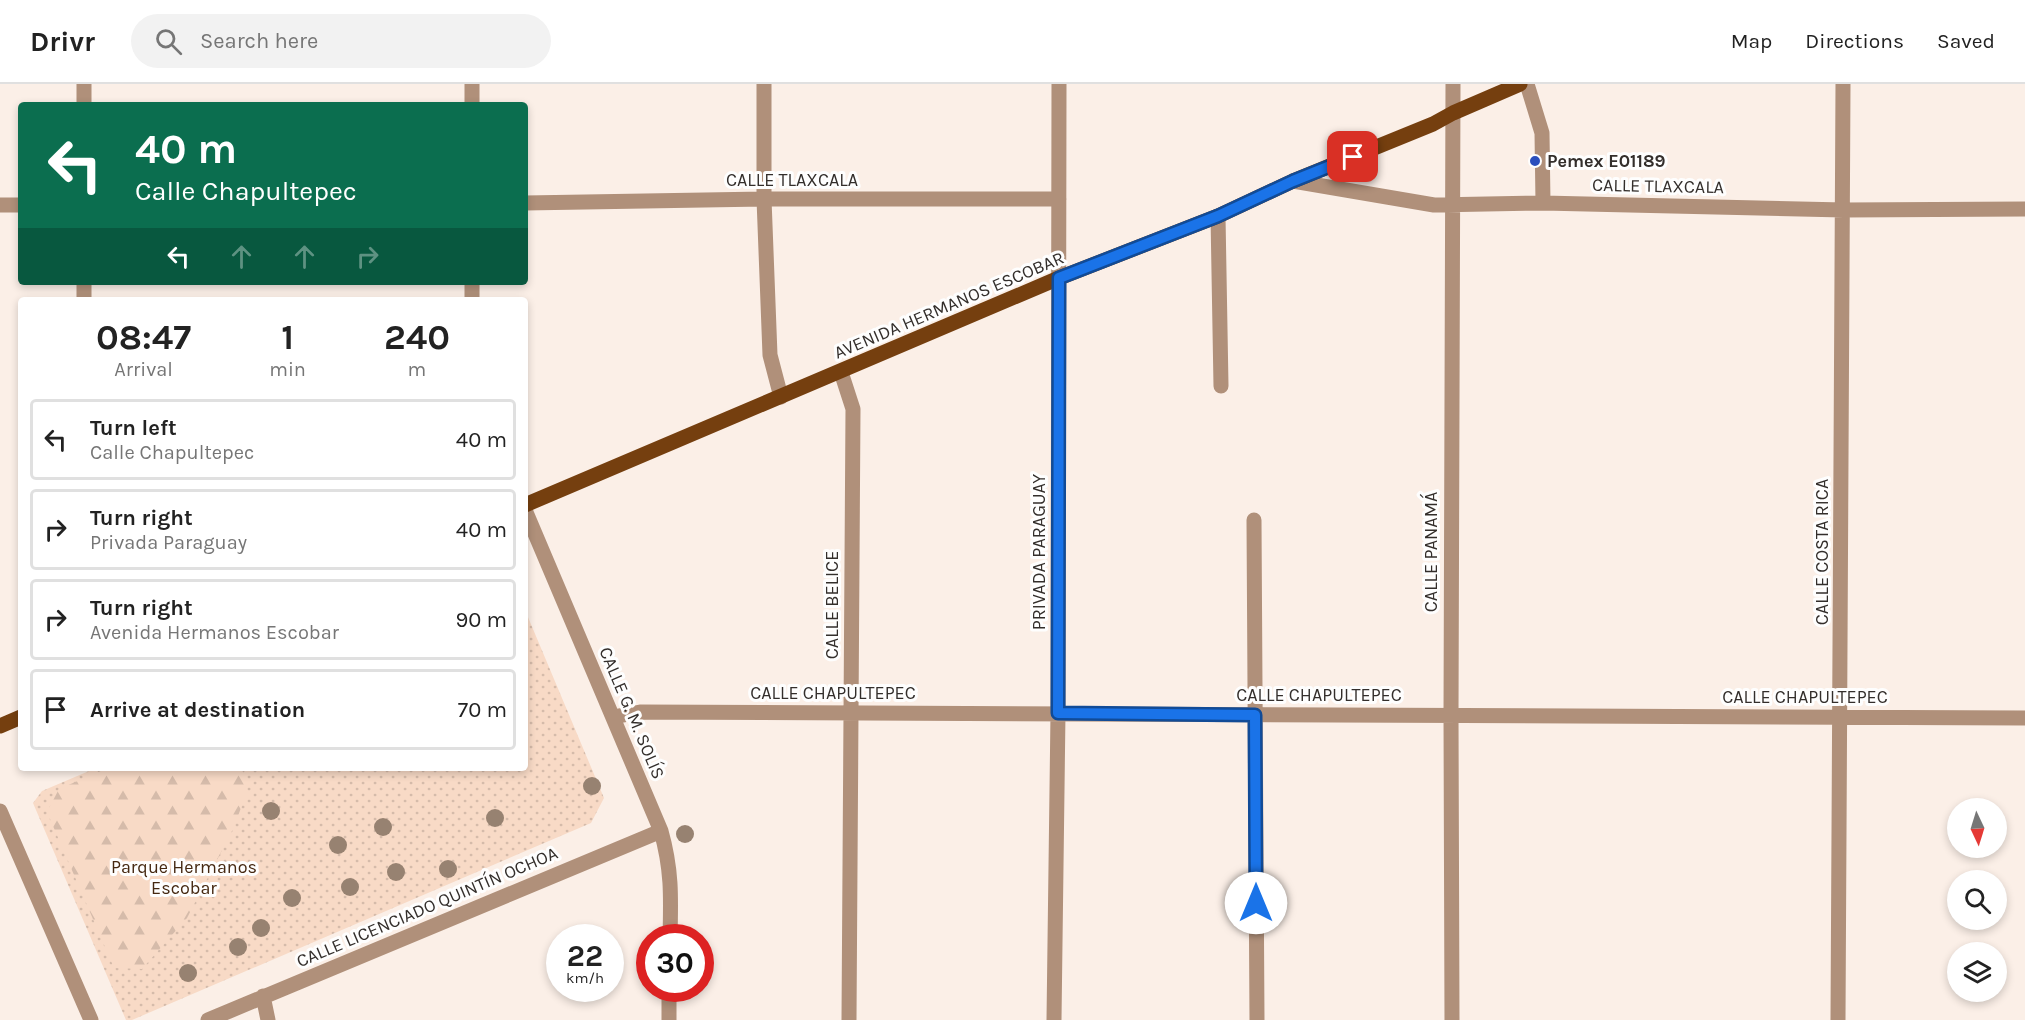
<!DOCTYPE html>
<html lang="en">
<head>
<meta charset="utf-8">
<style>
	body { margin:0; font-family:Karla,sans-serif; background:#f2f2f2; color:#222; height:100vh; display:flex; flex-direction:column; font-size:22px; white-space:nowrap }
	* { box-sizing:border-box; margin:0 }
	p { font-size:20px; color:#767676 }
	.icon { flex:none; width:33px; height:33px; fill:none; stroke:currentColor; stroke-width:2; stroke-linecap:round; stroke-linejoin:round }
	.map { position:relative; flex:1; overflow:hidden }
	.side { position:absolute; left:18px; top:213px; width:510px; height:474px; display:flex; flex-direction:column; background:#fff; border-radius:6px; box-shadow:0 3px 9px #0003 }
	.side>* { flex:none }
	.guide { position:absolute; left:18px; top:18px; width:510px; height:183px; border-radius:6px; box-shadow:0 3px 9px #0003; background:#0b6e4f; color:#fff; overflow:hidden }
	.needle { width:39px; rotate:176deg }
	.tools { position:absolute; left:1947px; top:714px; display:grid; gap:12px }
	.tools a { display:grid; place-items:center; width:60px; height:60px; border-radius:50%; background:#fff; box-shadow:0 3px 9px #0003; font-size:30px }
	.speed { position:absolute; left:546px; top:840px; display:flex; gap:12px; font-size:30px; font-weight:700; text-align:center }
	.speed>* { display:grid; place-content:center; width:78px; height:78px; border-radius:50%; background:#fff; box-shadow:0 3px 9px #0003; line-height:1 }
	.speed small { font-size:15px; font-weight:400 }
	.speed .limit { border:9px solid #d22; background:#fff; color:#111 }
	.pin { position:absolute; display:grid; place-items:center; width:51px; height:51px; color:#fff; margin:-26px; border-radius:12px; box-shadow:0 3px 9px #0006 }
	.me { position:absolute; width:66px; margin:-33px; rotate:0deg; stroke-linejoin:round; filter:drop-shadow(0 0 4px #0008) }
	.turn { display:flex; align-items:center; gap:21px; height:126px; padding:0 18px; font-size:27px }
	.turn .icon { width:78px; height:78px; stroke-width:2.5 }
	.turn b { display:block; font-size:42px; line-height:51px }
	.lanes { display:flex; align-items:center; height:57px; padding:0 18px; background:#0003; justify-content:center; gap:30px; direction:ltr }
	.lanes .off { opacity:.35 }
	.eta { display:flex; justify-content:space-evenly; align-items:center; height:102px; text-align:center }
	.eta b { font-size:36px; font-weight:700; line-height:42px }
	ul { padding:0; list-style:none }
	li { display:flex; align-items:center; gap:18px; height:81px; margin:0 12px 9px; padding:0 6px; border:3px solid #e0e0e0; border-radius:6px }
	li div { flex:1 }
	li b { display:block; font-size:22px }
	li em { font-style:normal }
	header { display:flex; align-items:center; gap:36px; box-sizing:border-box; height:84px; padding:0 30px; background:#fff; border-bottom:2px solid #e0e0e0 }
	header strong { font-size:28px }
	nav { display:flex; gap:33px; margin-inline-start:auto; font-size:21px }
	.search { width:420px; height:54px; background:#f2f2f2; display:flex; align-items:center; gap:15px; box-sizing:border-box; padding:0 21px; border-radius:33px; color:#767676; font-size:22px }
	.map>svg:first-child { display:block }
</style>
</head>
<body>
<header>
<strong>Drivr</strong>
<div class="search"><svg class="icon" aria-label="search" viewBox="0 0 24 24"><circle cx="10" cy="10" r="6"/><path d="M15 15l6 6"/></svg>Search here</div>
<nav><a>Map</a><a>Directions</a><a>Saved</a></nav>
</header>
<div class="map">
<svg width="2025" height="936" viewBox="0 0 2025 936">
	<defs>
		<pattern id="grass-dots" width="8" height="8" patternUnits="userSpaceOnUse" patternTransform="scale(1.5)"><rect width="8" height="8" fill="#f8dac6"/><path d="M2 2h.1M6 6h.1" fill="none" stroke="#d5bbaa" stroke-width="1.8" stroke-linecap="round"/></pattern>
		<pattern id="forest-firs" width="22" height="20" patternUnits="userSpaceOnUse" patternTransform="scale(1.5)"><rect width="22" height="20" fill="#f8dac6"/><path d="M5 1l3.5 6h-7zM16 11l3.5 6h-7z" fill="#d5bbaa"/></pattern>
	</defs>
	<rect width="100%" height="100%" fill="#fbefe7"/>
	<path fill="url(#grass-dots)" d="M525 526 604 714 591 739 132 936H126L33 719 42 707 96 684H525Z"/>
	<path fill="url(#forest-firs)" d="M108 684H242L247 708 233 745 187 834 142 885 114 884 47 728 59 705Z"/>
	<g fill="none" stroke-linecap="round" stroke-linejoin="round">
		<path stroke="#b0907a" stroke-width="15" d="M764 0V115L770 271 781 313
			M1527 0 1542 49 1543 119
			M84 21V0
			M472 21V0
			M1293 97 1434 121 1543 119 1844 126 2025 125
			M525 119 764 115H1059
			M0 121H21
			M1218 132 1221 302
			M84 198V216
			M472 198V216
			M841 288 853 325 849 936
			M525 426 661 747C672 786 671 813 670 854
			M1254 436 1257 936
			M613 633 640 628 2025 634
			M0 727 91 936
			M263 912 268 936
			M208 936 661 747
			M669 936V904
			M1054 936 1058 629 1059 0
			M1452 936 1451 631 1453 0
			M1838 936 1843 0"/>
		<path stroke="#753f0f" stroke-width="15" d="M525 421 1059 194 1218 132 1293 97 1433 40 1453 29 1520 0
			M0 642 21 633"/>
	</g>
	<g fill="#978271">
		<circle cx="592" cy="702" r="9"/>
		<circle cx="271" cy="727" r="9"/>
		<circle cx="495" cy="734" r="9"/>
		<circle cx="383" cy="743" r="9"/>
		<circle cx="685" cy="750" r="9"/>
		<circle cx="338" cy="761" r="9"/>
		<circle cx="448" cy="785" r="9"/>
		<circle cx="396" cy="788" r="9"/>
		<circle cx="350" cy="803" r="9"/>
		<circle cx="292" cy="814" r="9"/>
		<circle cx="261" cy="844" r="9"/>
		<circle cx="238" cy="863" r="9"/>
		<circle cx="188" cy="889" r="9"/>
	</g>
	<g fill="none" stroke-linecap="round" stroke-linejoin="round">
		<defs>
			<path id="route" d="M1256 819 1255 631 1058 629 1059 194 1218 132 1293 97 1353 73"/>
		</defs>
		<use href="#route" stroke="#114b97" stroke-width="15"/>
		<use href="#route" stroke="#1a73e8" stroke-width="10"/>
	</g>
	<circle fill="#2a4ebd" stroke="#fefefe" stroke-width="2" cx="1535" cy="77" r="6"/>
	<g text-anchor="middle" stroke-width="6" stroke-linejoin="round" paint-order="stroke">
		<g font-size="18" font-weight="bold" fill="#332e2b" stroke="#fefefe" text-anchor="start">
			<text x="1547" y="83">Pemex E01189</text>
		</g>
		<g font-size="18" fill="#332e2b" stroke="#fefefe">
			<text x="792" y="102">CALLE TLAXCALA</text>
			<text transform="translate(1658 102) rotate(1)" y="6">CALLE TLAXCALA</text>
			<text transform="translate(949 221) rotate(-23)" y="6">AVENIDA HERMANOS ESCOBAR</text>
			<text transform="translate(1039 468) rotate(-90)" y="6">PRIVADA PARAGUAY</text>
			<text transform="translate(1431 468) rotate(-90)" y="6">CALLE PANAMÁ</text>
			<text transform="translate(1822 468) rotate(-90)" y="6">CALLE COSTA RICA</text>
			<text transform="translate(832 521) rotate(-90)" y="6">CALLE BELICE</text>
			<text x="833" y="615">CALLE CHAPULTEPEC</text>
			<text x="1319" y="617">CALLE CHAPULTEPEC</text>
			<text x="1805" y="619">CALLE CHAPULTEPEC</text>
			<text transform="translate(632 629) rotate(67)" y="6">CALLE G. M. SOLÍS</text>
			<text transform="translate(427 823) rotate(-23)" y="6">CALLE LICENCIADO QUINTÍN OCHOA</text>
		</g>
		<g font-size="18" fill="#452811" stroke="#fefefe">
			<text x="184" y="789">Parque Hermanos<tspan x="184" dy="21">Escobar</tspan></text>
		</g>
	</g>
</svg>
<div class="tools">
<a><svg class="needle" viewBox="-14 -14 28 28"><path d="M0-13l5 13h-10z" fill="#e53935"/><path d="M0 13l5-13h-10z" fill="#767676"/></svg></a>
<a><svg class="icon" aria-label="search" viewBox="0 0 24 24"><circle cx="10" cy="10" r="6"/><path d="M15 15l6 6"/></svg></a>
<a><svg class="icon" aria-label="layers" viewBox="0 0 24 24"><path d="M12 4l9 5-9 5-9-5zM3 14l9 5 9-5"/></svg></a>
</div>
<div class="speed"><div>22<small>km/h</small></div><div class="limit">30</div></div>
<div class="pin" style="left:1353px;top:73px;background:#d93025"><svg class="icon" aria-label="arrive" viewBox="0 0 24 24"><path d="M6 21V4h12l-3 4 3 4H6"/></svg></div>
<svg class="me" style="left:1256px;top:819px" viewBox="-20 -20 40 40"><circle r="19" fill="#fff"/><path d="M0-13L10 11 0 6-10 11z" fill="#1a73e8"/></svg>
<div class="guide">
<div class="turn"><svg class="icon" aria-label="left" viewBox="0 0 24 24"><path d="M17 20v-9H6M10 6l-5 5 5 5"/></svg><div><b>40 m</b>Calle Chapultepec</div></div>
<div class="lanes"><svg class="icon" aria-label="left" viewBox="0 0 24 24"><path d="M17 20v-9H6M10 6l-5 5 5 5"/></svg><svg class="icon off" aria-label="ahead" viewBox="0 0 24 24"><path d="M12 20V5M6 11l6-6 6 6"/></svg><svg class="icon off" aria-label="ahead" viewBox="0 0 24 24"><path d="M12 20V5M6 11l6-6 6 6"/></svg><svg class="icon off" aria-label="right" viewBox="0 0 24 24"><path d="M7 20v-9h11M14 6l5 5-5 5"/></svg></div>
</div>
<section class="side">
<div class="eta">
<div><b>08:47</b><p>Arrival</p></div>
<div><b>1</b><p>min</p></div>
<div><b>240</b><p>m</p></div>
</div>
<ul>
<li><svg class="icon" aria-label="left" viewBox="0 0 24 24"><path d="M17 20v-9H6M10 6l-5 5 5 5"/></svg><div><b>Turn left</b><p>Calle Chapultepec</p></div><em>40 m</em></li>
<li><svg class="icon" aria-label="right" viewBox="0 0 24 24"><path d="M7 20v-9h11M14 6l5 5-5 5"/></svg><div><b>Turn right</b><p>Privada Paraguay</p></div><em>40 m</em></li>
<li><svg class="icon" aria-label="right" viewBox="0 0 24 24"><path d="M7 20v-9h11M14 6l5 5-5 5"/></svg><div><b>Turn right</b><p>Avenida Hermanos Escobar</p></div><em>90 m</em></li>
<li><svg class="icon" aria-label="arrive" viewBox="0 0 24 24"><path d="M6 21V4h12l-3 4 3 4H6"/></svg><div><b>Arrive at destination</b></div><em>70 m</em></li>
</ul>
</section>
</div>
</body>
</html>
